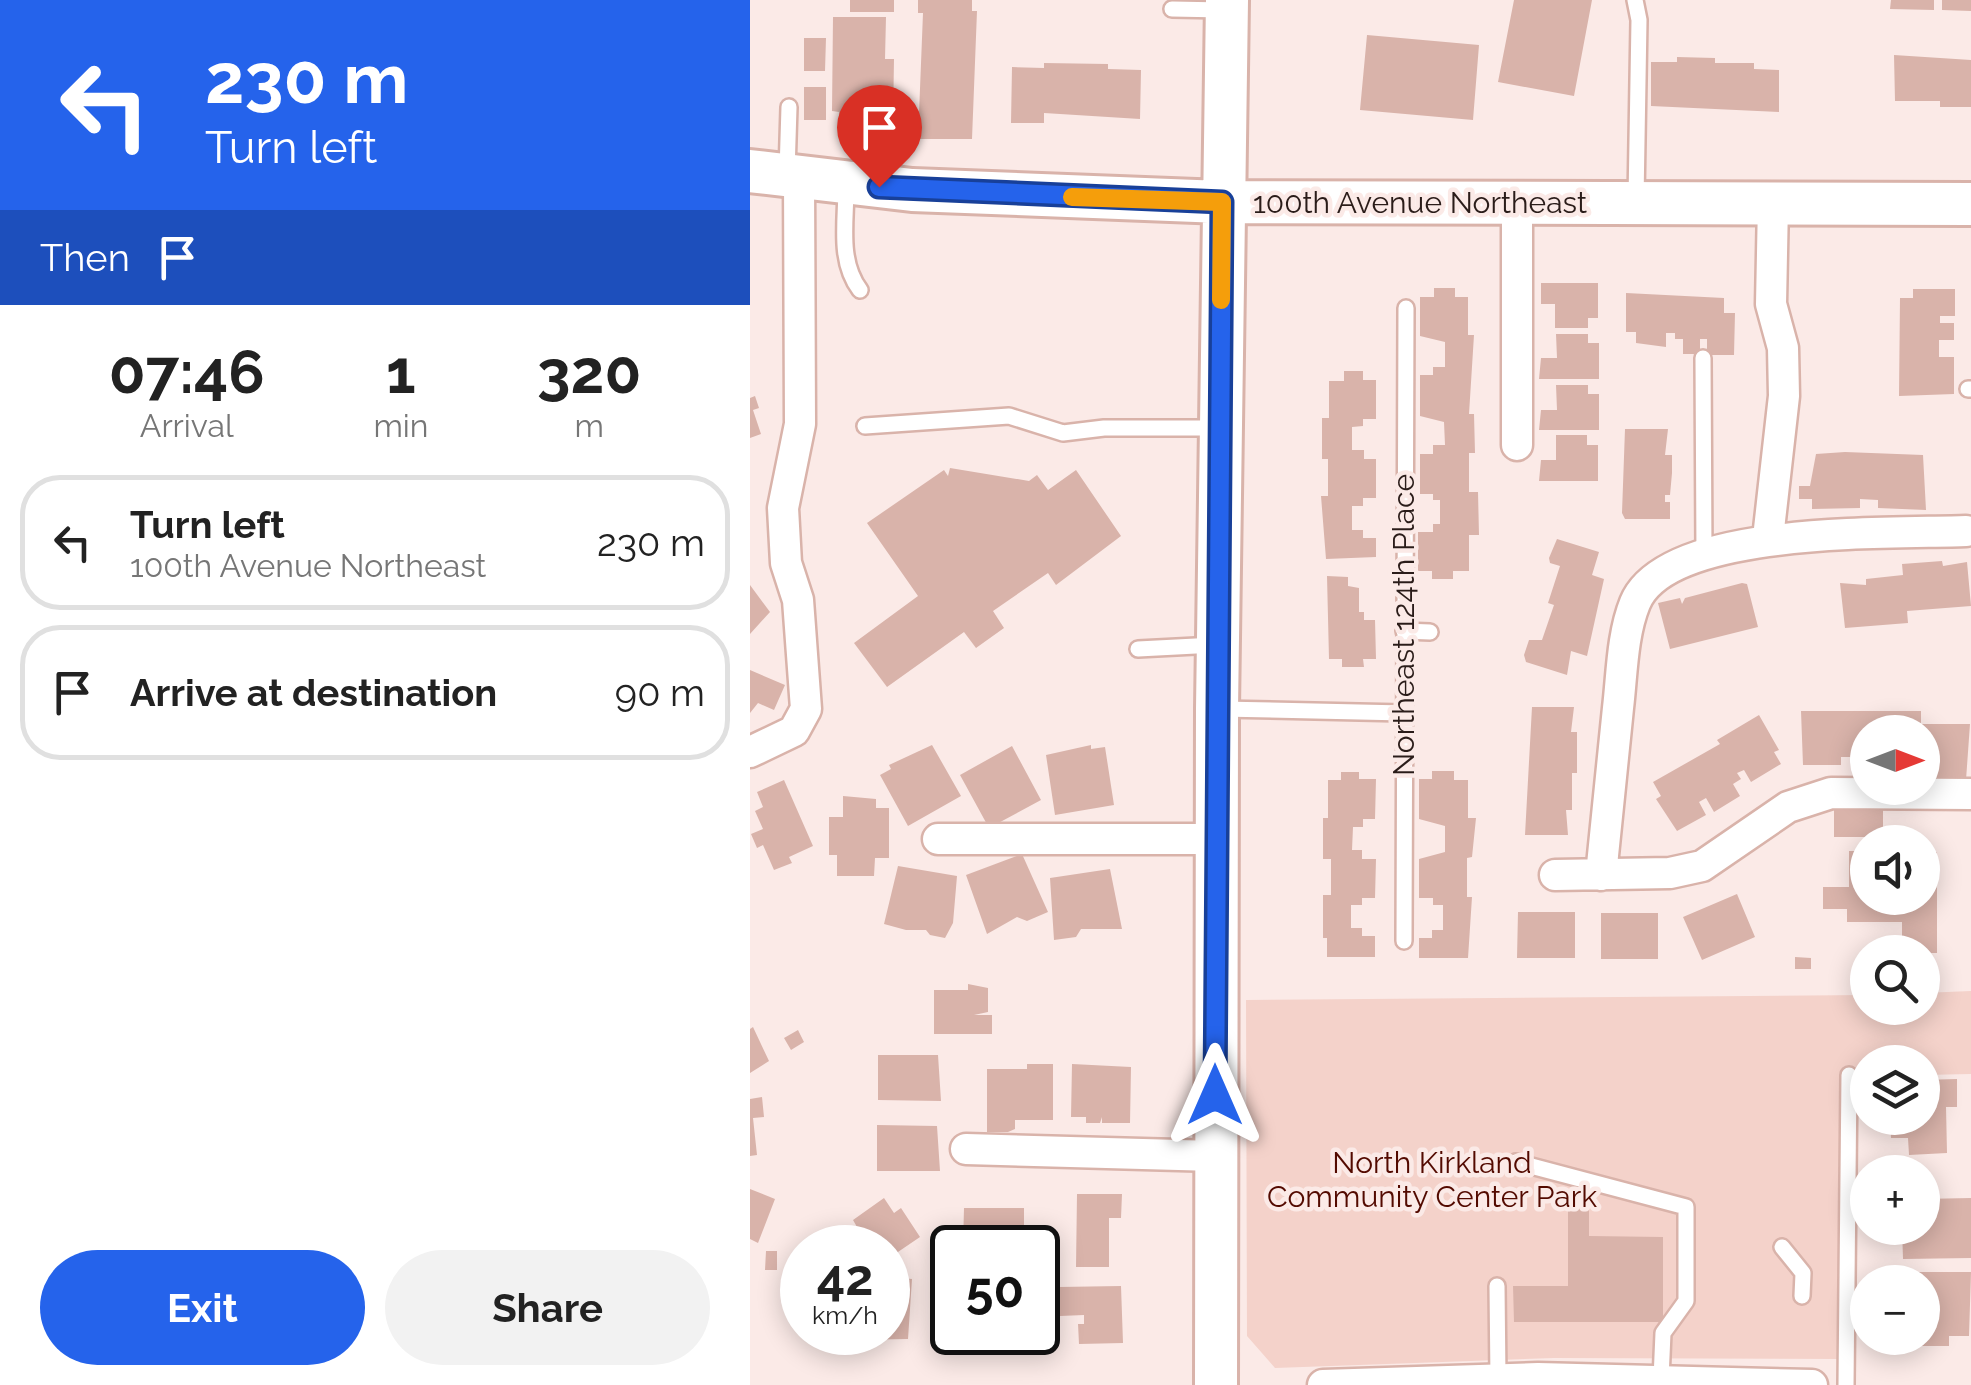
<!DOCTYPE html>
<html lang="en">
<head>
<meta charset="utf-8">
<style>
	body { margin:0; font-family:Raleway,sans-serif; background:#f2f2f2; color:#222; height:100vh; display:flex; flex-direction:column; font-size:38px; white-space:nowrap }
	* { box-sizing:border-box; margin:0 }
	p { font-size:32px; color:#767676 }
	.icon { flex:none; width:55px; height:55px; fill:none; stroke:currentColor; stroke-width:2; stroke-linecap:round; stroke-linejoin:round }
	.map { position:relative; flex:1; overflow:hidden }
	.panel { display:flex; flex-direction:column; background:#fff; width:750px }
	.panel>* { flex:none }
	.hud { background:#2563eb; color:#fff; overflow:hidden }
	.needle { width:65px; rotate:90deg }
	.controls { position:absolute; left:1100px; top:715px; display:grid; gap:20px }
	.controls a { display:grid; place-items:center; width:90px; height:90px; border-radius:50%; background:#fff; box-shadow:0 5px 25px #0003; font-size:50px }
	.speed { position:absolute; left:30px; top:1225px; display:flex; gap:20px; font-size:50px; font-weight:700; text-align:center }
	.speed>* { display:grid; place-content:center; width:130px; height:130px; border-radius:50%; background:#fff; box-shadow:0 5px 25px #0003; line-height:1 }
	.speed small { font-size:25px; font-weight:400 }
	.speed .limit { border:5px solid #111; border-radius:15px; background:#fff; color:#111 }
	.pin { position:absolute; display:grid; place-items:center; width:85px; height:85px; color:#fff; margin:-102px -42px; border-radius:50% 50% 50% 0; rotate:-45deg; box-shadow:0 0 10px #0007 }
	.pin .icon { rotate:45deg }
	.me { position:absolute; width:110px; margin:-55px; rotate:0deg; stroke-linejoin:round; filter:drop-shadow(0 0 8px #0008) }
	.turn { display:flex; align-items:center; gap:35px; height:210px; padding:0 40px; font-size:45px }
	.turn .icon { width:130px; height:130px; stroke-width:2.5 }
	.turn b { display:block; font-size:70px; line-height:85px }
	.then { display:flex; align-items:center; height:95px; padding:0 40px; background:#0003; gap:20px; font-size:38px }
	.eta { display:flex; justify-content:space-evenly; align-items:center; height:170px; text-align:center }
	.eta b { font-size:60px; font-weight:700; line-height:70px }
	.primary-button { display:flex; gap:20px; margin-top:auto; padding:20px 40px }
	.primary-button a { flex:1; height:115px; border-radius:60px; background:#2563eb; color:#fff; font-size:40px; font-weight:700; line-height:115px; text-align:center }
	.primary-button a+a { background:#f2f2f2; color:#222 }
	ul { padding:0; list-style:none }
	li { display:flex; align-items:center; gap:30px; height:135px; margin:0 20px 15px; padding:0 20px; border:5px solid #e0e0e0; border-radius:40px }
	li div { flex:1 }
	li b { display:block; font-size:38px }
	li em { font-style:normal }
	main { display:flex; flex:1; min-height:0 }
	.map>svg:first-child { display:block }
</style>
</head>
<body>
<main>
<section class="panel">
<div class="hud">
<div class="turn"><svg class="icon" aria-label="left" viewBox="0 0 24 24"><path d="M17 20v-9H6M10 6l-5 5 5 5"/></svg><div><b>230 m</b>Turn left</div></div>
<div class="then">Then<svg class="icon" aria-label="arrive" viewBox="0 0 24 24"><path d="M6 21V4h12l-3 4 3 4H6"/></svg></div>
</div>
<div class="eta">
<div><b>07:46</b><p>Arrival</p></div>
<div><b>1</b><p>min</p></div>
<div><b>320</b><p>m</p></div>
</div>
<ul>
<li><svg class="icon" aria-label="left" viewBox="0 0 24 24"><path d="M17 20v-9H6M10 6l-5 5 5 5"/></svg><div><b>Turn left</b><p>100th Avenue Northeast</p></div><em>230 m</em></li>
<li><svg class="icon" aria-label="arrive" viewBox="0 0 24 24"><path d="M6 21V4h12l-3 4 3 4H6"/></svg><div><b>Arrive at destination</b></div><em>90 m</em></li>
</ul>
<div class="primary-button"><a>Exit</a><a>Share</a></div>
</section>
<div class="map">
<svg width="1221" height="1385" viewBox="0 0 1221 1385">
	<rect width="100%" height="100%" fill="#fbeae7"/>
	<path fill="#f4d2ca" d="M1221 991V1074L1173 1075 1172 1062H1118L1117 1076H1089L1091 1359 804 1358 525 1368 497 1336 496 1000 1117 995 1118 1008H1172L1173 993Z"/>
	<path fill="#d9b3aa" d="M100 0H144V12H100Z
		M168 0H222V11H227L222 139H168L173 13H168Z
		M764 0H842L824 96 748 82Z
		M1141 0H1184V10L1140 9Z
		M1192 0H1221V11L1192 10Z
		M83 17H136L135 59H144L143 120 89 119V112L82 111Z
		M617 35 729 45 723 120 610 110Z
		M54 38H76L75 71H54Z
		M1144 55 1221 60V107H1190V101H1145Z
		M927 57 965 58V63H1004V69L1029 70V112L901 106V62H927Z
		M294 63 358 64V69L391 70 390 119 294 113V123H261L262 67 294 68Z
		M54 87H76V120H54Z
		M791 283H848V318H838V328H805V304H791Z
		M684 288H705V297H718V335H724L719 414H724L725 453H719V492H728L729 535H719V571H703V579H682V571H668V532H683V524H690V500H683V494H670V454H683V445H695L694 422 670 416V375H683V367H695V342L670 336V297H684Z
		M1163 289H1205V316H1190V323H1204V340H1189V357H1204V394L1149 396 1150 298H1163Z
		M876 293 974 298V313H985L984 355H957V339H950V354H933V339H925V333H916V347L886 343V332H876Z
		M806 334H838V343H849V379H789L791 358H807Z
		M594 371H613V380H626V419H613V426L602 427V450H614V459H626V498H613V506H602V530H613V538H626V557L576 559 571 496H578V459H572V418H579V381H594Z
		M806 385H838V394H849V430H789L791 410H807Z
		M5 396 9 408 3 410 11 434 0 438V398Z
		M875 429H918L915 455H922V473L920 495H915V502H920V519H875L872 513Z
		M806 435H837V445H848V481H789L791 460H806Z
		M1095 452 1173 455 1176 510 1128 508V500L1110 499V508L1062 509V499H1049V486H1060L1066 454Z
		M200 468 279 481 287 475 298 490 326 470 371 536 306 585 298 573 243 611 254 628 226 648 214 632 137 687 104 643 168 596 117 523 194 470 198 476Z
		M807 539 849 552 842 575 854 579 837 656 821 651 817 675 776 662 774 655 779 640H792L804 605 798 603 810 566 800 563 799 558Z
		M1192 561 1193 566 1217 562 1221 606 1157 611 1158 623 1095 628 1090 583 1116 585V579L1153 575 1152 564Z
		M577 576 598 577V586L609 588V612H614V620H625L626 659H613L614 667H592V659H579Z
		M992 583 997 584 1008 627 920 649 908 603 930 598 932 604 935 598Z
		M0 585 20 612 0 634Z
		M0 670 35 685 24 710 8 703 0 713Z
		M782 707H824L821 732H827V773H822V810H816L818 835H775Z
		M1051 711H1171V724H1220L1216 780 1181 778V770H1172V732H1118V765H1108V757H1091V765H1053Z
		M1009 715 1029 750 1024 752 1031 764 1001 782 994 770 987 773 991 779 983 784 990 796 964 812 956 798 949 802 956 815 927 831 906 799 911 796 903 782 970 744 967 740Z
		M182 745 211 796 158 826 130 775 141 769 139 765Z
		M341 745V749L355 747 364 805 305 815 296 755Z
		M262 746 291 800 239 828 210 775Z
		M682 771H704V780H718V818H726L722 857 717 858V897H722L718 958H669V938H682V930H693V905H683V898H669V859L695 852V826L669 819V779H682Z
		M591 772H609V779H626L625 819H613V827H603L602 850H612V859H626L625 898H612V905H601V928H612V936H625V957H577V938H573V895H581V859H573V818H578V780H591Z
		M34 780 63 846 39 857 42 863 24 870 13 845 7 848 1 834 13 829 5 811 13 807 7 792Z
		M93 796 126 799V808H139V858H125L124 876H87V855H79V817H93Z
		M1084 810H1133V837H1084Z
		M1099 851H1118V898H1172V852H1187V953H1181V965H1172V952H1152V922H1097V909H1073V887H1099Z
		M272 854 298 912 277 921 267 917 237 934 216 875Z
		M148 866 207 876 203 923 195 938 180 935 176 930H156L134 924Z
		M360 869 372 929H331L326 937 304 940 300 878Z
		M987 894 1005 937 952 960 933 917Z
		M768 912H825V958H767Z
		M851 913H908V959H851Z
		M1045 957 1061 958V969H1045Z
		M218 984 238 988V1012L224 1015H242V1034H184V990H218Z
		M3 1027 19 1061 0 1073V1029Z
		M48 1030 54 1042 41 1050 34 1038Z
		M128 1055H188L191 1101 128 1100Z
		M277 1064H303V1120H265V1129L258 1132H237V1069H277Z
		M322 1064 381 1067 380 1123H352V1117L350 1123H336V1117H321Z
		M1207 1079V1107H1196L1197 1153 1159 1155 1158 1138H1141L1140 1118H1172V1080Z
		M12 1097 14 1117 3 1118 7 1155 0 1156V1099Z
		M127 1125 187 1126 190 1171H127Z
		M0 1189 25 1199 8 1243 0 1239Z
		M327 1194H372L371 1218H359V1267H326Z
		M134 1198 144 1213 151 1208 170 1237 145 1254 142 1249 138 1252V1248H93L88 1241 107 1227 103 1220Z
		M1221 1198V1258L1153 1259 1152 1228H1172V1199Z
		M214 1208H274V1225L283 1226 282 1248 213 1246Z
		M818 1208H839V1236L913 1237V1322H764L763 1286H818Z
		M16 1251H27V1270H15Z
		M1165 1272H1221L1219 1336H1199V1346H1157L1156 1338H1172V1282H1165Z
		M138 1277 162 1279 158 1339 101 1340V1332H138Z
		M371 1286 373 1343 329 1344 328 1324H334V1315L310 1316 309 1287Z"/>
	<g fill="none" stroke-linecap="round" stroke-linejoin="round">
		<defs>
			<path id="lane" d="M885 0 889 20 886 200
				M422 9 473 10
				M37 172 39 107
				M96 187C96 222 88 261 110 290
				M953 358 954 556
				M1218 389H1221
				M115 426 259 416 313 433 354 428H466
				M654 631 680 632
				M388 649 465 645
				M471 709 654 713
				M654 941 656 308
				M766 1162 936 1207V1301L913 1333 911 1379
				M1032 1247 1053 1273 1052 1296
				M747 1286 748 1379
				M1096 1385 1099 1075"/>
			<path id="street" d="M767 203V445
				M1018 538 1034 396 1033 348 1021 304 1023 203
				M0 752 44 731 56 709 48 600 36 563 33 508 50 424 49 178
				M188 839H466
				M805 875 920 873 952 866 1038 807 1081 793 1221 794
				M851 875C857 820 862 764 868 708 872 674 872 635 885 603 917 525 1144 534 1216 531
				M216 1149 465 1156
				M573 1385 788 1378 1062 1385"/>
			<path id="secondary" d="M0 171 162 190 472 202 1221 204
				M466 1385 467 709 477 0"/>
		</defs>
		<use href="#lane" stroke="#d9b3aa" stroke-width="20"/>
		<use href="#street" stroke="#d9b3aa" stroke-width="35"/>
		<use href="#secondary" stroke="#d9b3aa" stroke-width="48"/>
		<use href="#lane" stroke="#fff" stroke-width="15"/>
		<use href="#street" stroke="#fff" stroke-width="30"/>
		<use href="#secondary" stroke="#fff" stroke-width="42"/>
	</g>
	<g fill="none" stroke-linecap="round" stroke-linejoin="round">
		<defs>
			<path id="route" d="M129 187 472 202 465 1095"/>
		</defs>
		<use href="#route" stroke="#184099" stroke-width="25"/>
		<use href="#route" stroke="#2563eb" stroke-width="18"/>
		<path stroke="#f59e0b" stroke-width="18" d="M322 197 472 202 471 300"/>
	</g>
	<g text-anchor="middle" stroke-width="9" stroke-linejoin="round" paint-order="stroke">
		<g font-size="30" fill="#2a1c19" stroke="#fbeae7">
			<text x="670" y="213">100th Avenue Northeast</text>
			<text transform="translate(654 625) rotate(-90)" y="10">Northeast 124th Place</text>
		</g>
		<g font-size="30" fill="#530a00" stroke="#fbeae7">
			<text x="682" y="1173">North Kirkland<tspan x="682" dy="34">Community Center Park</tspan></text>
		</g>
	</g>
</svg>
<div class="controls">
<a><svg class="needle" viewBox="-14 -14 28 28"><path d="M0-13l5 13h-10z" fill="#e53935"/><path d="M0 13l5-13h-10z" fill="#767676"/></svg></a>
<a><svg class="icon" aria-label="sound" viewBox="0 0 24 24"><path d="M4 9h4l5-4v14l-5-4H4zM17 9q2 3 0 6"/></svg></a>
<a><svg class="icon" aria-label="search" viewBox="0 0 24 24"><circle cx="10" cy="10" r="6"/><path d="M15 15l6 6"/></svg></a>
<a><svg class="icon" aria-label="layers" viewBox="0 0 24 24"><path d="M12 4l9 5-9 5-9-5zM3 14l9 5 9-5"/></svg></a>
<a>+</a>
<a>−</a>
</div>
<div class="speed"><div>42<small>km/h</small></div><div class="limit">50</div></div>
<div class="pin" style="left:129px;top:187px;background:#d93025"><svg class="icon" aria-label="arrive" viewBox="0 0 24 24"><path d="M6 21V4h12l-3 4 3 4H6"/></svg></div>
<svg class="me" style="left:465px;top:1095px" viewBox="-20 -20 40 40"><path d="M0-17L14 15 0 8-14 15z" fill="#2563eb" stroke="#fff" stroke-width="4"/></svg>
</div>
</main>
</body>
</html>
